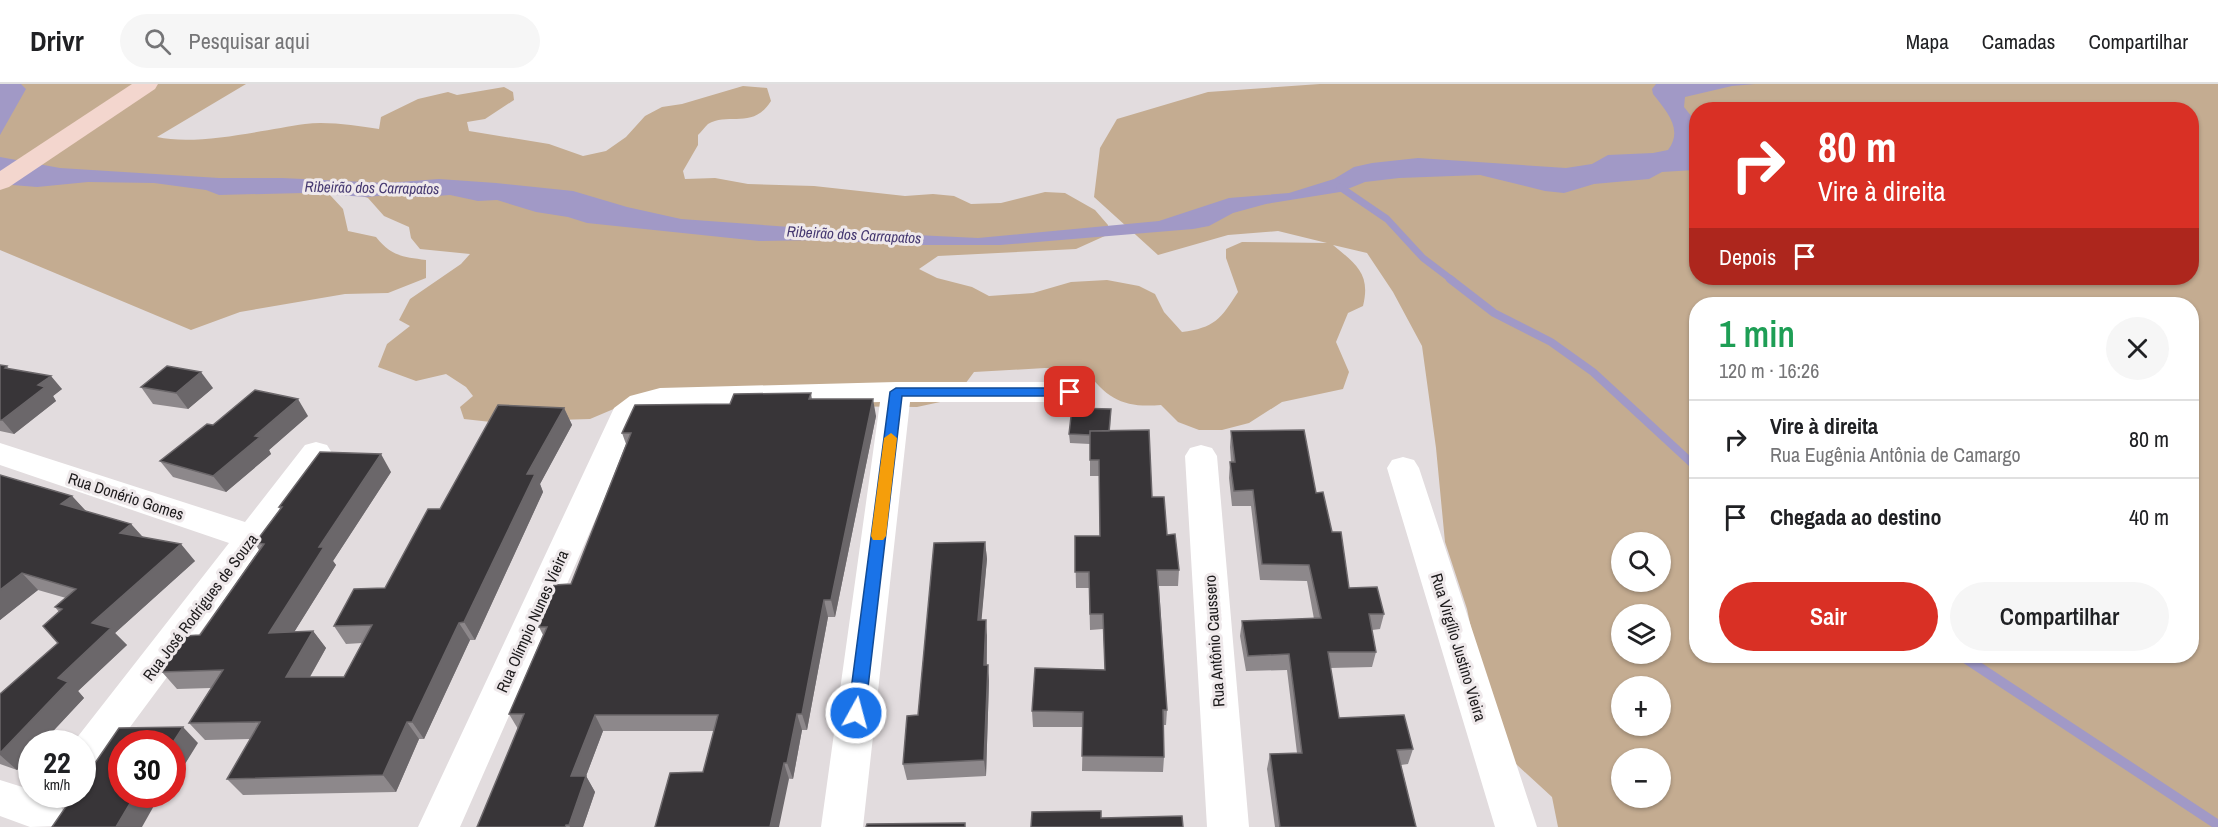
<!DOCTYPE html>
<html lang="pt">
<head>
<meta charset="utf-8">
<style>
	body { margin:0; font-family:"Archivo Narrow",sans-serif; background:#f6f6f6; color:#202124; height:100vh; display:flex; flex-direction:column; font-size:22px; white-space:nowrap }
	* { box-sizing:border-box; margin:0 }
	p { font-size:20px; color:#757577 }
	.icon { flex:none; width:33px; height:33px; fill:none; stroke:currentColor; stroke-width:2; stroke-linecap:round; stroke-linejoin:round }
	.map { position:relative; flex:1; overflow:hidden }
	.side { position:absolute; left:1689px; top:213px; width:510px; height:366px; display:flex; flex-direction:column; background:#fff; border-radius:24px; box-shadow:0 2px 4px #0004 }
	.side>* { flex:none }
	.guide { position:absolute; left:1689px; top:18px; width:510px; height:183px; border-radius:24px; box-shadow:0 2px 4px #0004; background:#d93025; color:#fff; overflow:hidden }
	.controls { position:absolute; left:1611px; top:448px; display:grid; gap:12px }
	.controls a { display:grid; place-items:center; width:60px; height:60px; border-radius:50%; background:#fff; box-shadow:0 2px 4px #0004; font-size:30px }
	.speed { position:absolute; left:18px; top:646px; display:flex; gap:12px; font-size:30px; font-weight:700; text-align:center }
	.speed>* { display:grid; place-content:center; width:78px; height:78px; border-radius:50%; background:#fff; box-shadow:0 2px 4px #0004; line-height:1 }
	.speed small { font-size:15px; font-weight:400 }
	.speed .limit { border:9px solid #d22; background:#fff; color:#111 }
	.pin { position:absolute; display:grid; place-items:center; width:51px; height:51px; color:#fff; margin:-26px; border-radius:12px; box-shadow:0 3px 9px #0006 }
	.me { position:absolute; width:66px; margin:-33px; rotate:7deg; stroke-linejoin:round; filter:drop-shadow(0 0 4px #0008) }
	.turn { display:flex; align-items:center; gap:21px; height:126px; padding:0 30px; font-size:27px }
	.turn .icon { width:78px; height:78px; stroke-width:2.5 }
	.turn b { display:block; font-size:42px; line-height:51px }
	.then { display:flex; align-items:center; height:57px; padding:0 30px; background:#0003; gap:12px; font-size:22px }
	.round { display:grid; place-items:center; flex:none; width:63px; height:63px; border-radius:32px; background:#f6f6f6 }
	.head { display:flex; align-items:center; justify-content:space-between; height:102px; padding:0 30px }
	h1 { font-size:36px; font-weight:600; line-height:45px; color:#1e9e55 }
	.button { display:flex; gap:12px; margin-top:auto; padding:12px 30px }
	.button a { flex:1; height:69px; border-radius:36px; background:#d93025; color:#fff; font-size:24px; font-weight:600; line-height:69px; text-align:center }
	.button a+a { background:#f6f6f6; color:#202124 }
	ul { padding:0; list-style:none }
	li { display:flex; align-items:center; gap:18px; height:78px; padding:0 30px; border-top:2px solid #e0e0e0 }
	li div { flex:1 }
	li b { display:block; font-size:22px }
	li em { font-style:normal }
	header { display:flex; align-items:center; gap:36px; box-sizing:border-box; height:84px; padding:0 30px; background:#fff; border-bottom:2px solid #e0e0e0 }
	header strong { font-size:28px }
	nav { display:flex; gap:33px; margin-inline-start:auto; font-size:21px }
	.search { width:420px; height:54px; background:#f6f6f6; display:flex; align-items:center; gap:15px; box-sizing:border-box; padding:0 21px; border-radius:33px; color:#757577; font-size:22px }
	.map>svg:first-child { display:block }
</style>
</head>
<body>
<header>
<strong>Drivr</strong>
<div class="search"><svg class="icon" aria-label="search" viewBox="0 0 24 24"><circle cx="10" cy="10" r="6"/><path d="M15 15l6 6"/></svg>Pesquisar aqui</div>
<nav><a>Mapa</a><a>Camadas</a><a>Compartilhar</a></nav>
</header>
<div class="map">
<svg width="2218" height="743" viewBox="0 0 2218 743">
	<rect width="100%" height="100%" fill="#e2dcde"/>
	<path fill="#c4ac91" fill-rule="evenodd" d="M0 0H246L157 53C198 62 262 46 305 40 328 37 357 42 379 45L381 33 418 15 448 8 457 11 504 3 513 8 514 16 485 35 467 38 469 47 549 60 583 72 606 67 626 53 645 32 662 23 682 20 743 2 767 4 771 17C753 46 729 28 708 40 705 43 701 48 698 51V61L683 87 685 95 715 94 748 100 814 102 905 112 933 110 954 112 971 120 1001 119 1045 108 1065 109 1095 126 1108 141 1107 151 1076 165 938 172 919 185 937 194 972 203 989 212 1033 209 1071 198 1107 196 1139 202 1155 210 1164 228 1182 248C1214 244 1221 235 1238 208L1226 174V165L1242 158 1327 159 1278 147 1228 151 1158 171 1094 113 1100 64 1117 35 1208 8 1320 0H2218V743H1558L1552 713 1516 680 1491 640 1467 525 1445 458 1436 364 1422 262 1393 208 1367 169 1333 161C1356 180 1371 190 1363 222L1348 229 1336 258 1349 288 1343 305 1282 318 1249 339 1222 346H1199L1178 338 1161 321C1125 324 1107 316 1086 286L1045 284 974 288 954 315 917 323 711 321 616 324 590 335 491 338 464 335 460 323 473 312 466 303 446 290 416 297 378 283 387 260 410 242 399 236 410 215 461 180 470 170 420 165 411 154 409 143 384 132 368 114 317 97 343 125 348 147 376 153C391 172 403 173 426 176V194L388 209 345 210 240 228 191 246 0 166ZM1696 26H2192V194H1696ZM1696 220H2192V572H1696ZM1622 459H1660V498H1622ZM1622 531H1660V570H1622ZM1622 603H1660V642H1622ZM1622 675H1660V714H1622Z"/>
	<path fill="#a199c6" d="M0 0H21L26 5 0 51Z
		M1656 0H1755L1732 2 1685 13 1684 23 1696 38V85L1694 86 1662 88 1649 95 1594 100 1564 109 1545 107 1480 91 1399 94 1365 98 1340 108 1266 120 1233 129 1209 142 1193 145 1000 161H917L822 156 759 157 587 139 568 133 536 128 497 116 478 117 450 111 423 113 387 111 368 113 303 109 219 111 206 106 154 99 88 98 37 103 0 100V73L60 84 219 94H282L386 99 439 95 496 99 573 107 627 123 681 135 874 149 978 154 1159 137 1229 114 1289 109 1334 95 1354 83 1372 79 1418 74 1566 84 1592 80 1608 71 1653 69 1668 66C1684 45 1666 27 1653 10L1652 5Z"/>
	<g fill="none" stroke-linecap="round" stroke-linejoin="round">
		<path stroke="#a199c6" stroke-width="7" d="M1340 103 1387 135 1423 174 1452 196"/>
		<path stroke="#a199c6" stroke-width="8" d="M1450 195 1494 229 1551 258 1593 288 1696 383"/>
		<path stroke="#a199c6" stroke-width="10" d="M1962 572 2218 741"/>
		<path fill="#fff" fill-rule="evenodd" d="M896 298H1070L1081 301 1085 308 1081 315 1070 318H910L863 743H821L880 318 660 324 640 334 460 743H418L614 324 630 312 660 304Z
			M316 358 327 361 332 369 327 377 96 689 82 694V660H72L229 459 0 381V359L245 438 305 361Z
			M1201 361 1212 364 1217 372 1249 743H1207L1185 372 1190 364Z
			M1403 373 1414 376 1419 384 1537 743H1495L1387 384 1392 376Z
			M0 696 32 706V711H45L58 716 64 729 58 742 30 743 0 732Z"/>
		<path fill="#f3d6ce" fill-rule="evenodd" d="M132 0H158L155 5 9 103 0 106V87Z"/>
	</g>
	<path fill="#8d888b" d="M0 281 7 282 9 285 62 305 53 312 56 317 14 350 0 347Z
		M141 303 213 304 188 325 153 320Z
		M811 309 812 315 876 332 835 533H828L807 646H802L793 695 703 688 714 647H603L586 692 595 708 583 743H477L518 645 509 630 543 551 539 543 571 500 626 360 622 349 730 320Z
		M564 324 572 341 540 400 543 408 475 556H470L424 655H419L396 708 243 711 227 695 250 655 205 656 189 639 211 604 177 605 162 588 200 551 259 466 255 459 280 425 279 423 391 388 333 477 336 481 294 548 313 547 326 564 310 593H344L362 559 346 560 334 542 385 504Z
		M1111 325 1110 347 1152 413 1167 451 1179 486 1178 502H1159L1167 626 1166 641H1163L1164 673 1163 688 1082 687 1083 643H1033L1032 627 1105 586 1103 545 1090 546 1089 504H1076L1075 452H1100L1099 392H1090V360L1070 359 1069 350Z
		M308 332 269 366 271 370 226 408 173 393 160 377 213 341Z
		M1231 347 1316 409 1332 448 1349 504 1384 530 1380 545 1372 546 1376 568 1372 583 1330 584 1339 634 1413 665 1408 680 1401 681 1416 743H1275L1267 685 1270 670 1297 669 1287 586 1246 587 1240 552 1242 537 1314 535 1307 497 1260 496 1251 422H1232L1229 394 1230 378H1231L1230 363Z
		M0 391 72 412 85 427 131 440 143 453 195 477 115 549 127 561 78 607 84 614 41 660H32V671L17 686 0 680V610L58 559 59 528 55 523 66 514 38 506 0 536Z
		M985 458 987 475 981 536 987 552V581L989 597 986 692 907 696 903 680Z"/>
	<path fill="#6b676a" d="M201 288 213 304 188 325 176 309Z
		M51 292 62 305 53 312 56 317 14 350 2 336 38 301Z
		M298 315 308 332 269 366 271 370 226 408 213 392 255 352Z
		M873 315 876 332 835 533 831 516Z
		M564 324 572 341 540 400 543 408 475 556 464 538 527 390Z
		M381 370 391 388 333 477 336 481 283 566 269 549 319 463Z
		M72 412 87 428 61 420Z
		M131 440 145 456 120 449Z
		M985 458 987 475 980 553 978 536Z
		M181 460 195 477 115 549 127 561 78 607 84 614 41 660H32V671L17 686 0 671V669L58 594 92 539Z
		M22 489 38 506 0 536V506Z
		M824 516 828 533 807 646 802 630Z
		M986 536 987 552 986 597 984 581Z
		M459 539 470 556 424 655 412 638Z
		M313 547 326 564 300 610 286 593Z
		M988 581 989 597 986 692 984 676Z
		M797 630 802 646 793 695 787 679Z
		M595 631 603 647 580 708 571 692Z
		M407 638 419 655 396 708 383 691Z
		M183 643 198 659 172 701V660Z
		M784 679 789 695 779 743H770Z
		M586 692 595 708 583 743H570L569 741Z
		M135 711H160L142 743H116Z"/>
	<path fill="#383538" stroke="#6b676a" stroke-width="1.5" d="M0 281 7 282 5 284 51 292 38 301 45 303 2 336H0Z
		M167 282 201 288 176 309 141 303Z
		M255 306 298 315 255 352 260 353 213 392 160 377 207 340 213 341Z
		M811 309 809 315H873L831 516H824L802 630H797L787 679H784L770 743H655L670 689 703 688 718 631H595L571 692H586L569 741H566L565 743H477L524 630H509L547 543H539L554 501 571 500 631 349H622L635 321 730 320 734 310Z
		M498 321 564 324 527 390H535L464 538 459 539 412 638H407L383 691 227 695 260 638 189 639 223 586 162 588 184 552 200 551 264 460 255 459 282 423H279L320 368 381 370 319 463H324L269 549 313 547 286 593H344L372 541 334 542 354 505 385 504 428 425H440Z
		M1072 324 1111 325 1109 347H1090V351L1069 350Z
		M1149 346 1152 413H1164L1167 451 1175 450 1179 486H1157L1167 626H1163L1164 673 1082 672 1083 628 1032 627 1035 584 1105 586 1103 530H1090L1089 488H1075V452H1100L1099 376H1090V347Z
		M1304 346 1316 409 1323 408 1332 448H1341L1349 504 1377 503 1384 530H1369L1376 568H1328L1339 634 1404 631 1413 665 1397 666 1416 743H1280L1270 670 1302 669 1289 570 1248 572 1242 537 1321 534 1309 481 1262 480 1253 406 1234 407 1230 378H1235L1231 347Z
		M0 391 72 412 61 420 131 440 120 449 181 460 92 539 111 544 58 594 68 598 0 669V610L58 559 43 542 62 525 55 523 76 505 22 489 0 506Z
		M985 458 978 536H986L984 581H988L984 676 903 680 907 632 918 631 934 459Z
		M183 643 172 660H122V711H135L116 743H52L74 711H82V698L119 644Z
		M1101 727V734L1182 732 1183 743H1031L1032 728Z
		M965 739V743H866L867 740Z"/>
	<path fill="#1a73e8" stroke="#114b97" stroke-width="1.5" d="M896 304H1070L1076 308 1070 312H902L865 629 862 634 856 636 850 634 848 629 890 308Z"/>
	<path fill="#f59e0b" d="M891 349 897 354 886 452 883 456H873L871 452 884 354Z"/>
	<g text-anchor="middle" stroke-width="6" stroke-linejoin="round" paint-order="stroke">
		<g font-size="15" font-style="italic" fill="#463971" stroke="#efe9eb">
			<text transform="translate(372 104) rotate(1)" y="5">Ribeirão dos Carrapatos</text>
			<text transform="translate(854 151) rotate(3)" y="5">Ribeirão dos Carrapatos</text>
		</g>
		<g font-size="16" fill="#1d1b1c" stroke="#efe9eb">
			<text transform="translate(126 412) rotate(18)" y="6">Rua Donério Gomes</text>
			<text transform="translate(200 523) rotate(-53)" y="6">Rua José Rodrigues de Souza</text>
			<text transform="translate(532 537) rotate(-66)" y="6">Rua Olímpio Nunes Vieira</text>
			<text transform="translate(1214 557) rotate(-94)" y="6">Rua Antônio Caussero</text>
			<text transform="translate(1459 563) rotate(73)" y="6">Rua Virgílio Justino Vieira</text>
		</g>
	</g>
</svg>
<div class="controls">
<a><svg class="icon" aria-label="search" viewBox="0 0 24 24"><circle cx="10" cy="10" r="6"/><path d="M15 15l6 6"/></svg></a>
<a><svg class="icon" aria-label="layers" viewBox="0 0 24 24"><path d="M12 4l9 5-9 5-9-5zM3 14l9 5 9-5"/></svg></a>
<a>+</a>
<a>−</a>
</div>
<div class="speed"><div>22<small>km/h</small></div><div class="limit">30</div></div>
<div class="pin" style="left:1070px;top:308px;background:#d93025"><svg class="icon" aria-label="arrive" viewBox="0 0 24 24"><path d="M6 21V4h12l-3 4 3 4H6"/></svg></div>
<svg class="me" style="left:856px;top:629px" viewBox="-20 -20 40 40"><circle r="17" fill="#1a73e8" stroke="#fff" stroke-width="3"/><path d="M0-11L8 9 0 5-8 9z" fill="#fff"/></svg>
<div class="guide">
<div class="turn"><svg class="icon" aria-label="right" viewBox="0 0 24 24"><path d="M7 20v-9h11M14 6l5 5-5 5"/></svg><div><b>80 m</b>Vire à direita</div></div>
<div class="then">Depois<svg class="icon" aria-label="arrive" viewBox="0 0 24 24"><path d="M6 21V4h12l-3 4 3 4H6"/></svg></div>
</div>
<section class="side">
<div class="head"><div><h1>1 min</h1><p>120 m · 16:26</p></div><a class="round"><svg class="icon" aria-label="close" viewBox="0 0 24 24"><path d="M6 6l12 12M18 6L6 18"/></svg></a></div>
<ul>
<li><svg class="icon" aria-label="right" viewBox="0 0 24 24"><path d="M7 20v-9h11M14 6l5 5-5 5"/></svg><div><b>Vire à direita</b><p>Rua Eugênia Antônia de Camargo</p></div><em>80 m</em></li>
<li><svg class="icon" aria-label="arrive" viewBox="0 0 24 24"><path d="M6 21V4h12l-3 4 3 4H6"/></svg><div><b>Chegada ao destino</b></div><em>40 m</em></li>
</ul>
<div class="button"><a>Sair</a><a>Compartilhar</a></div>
</section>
</div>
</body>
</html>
